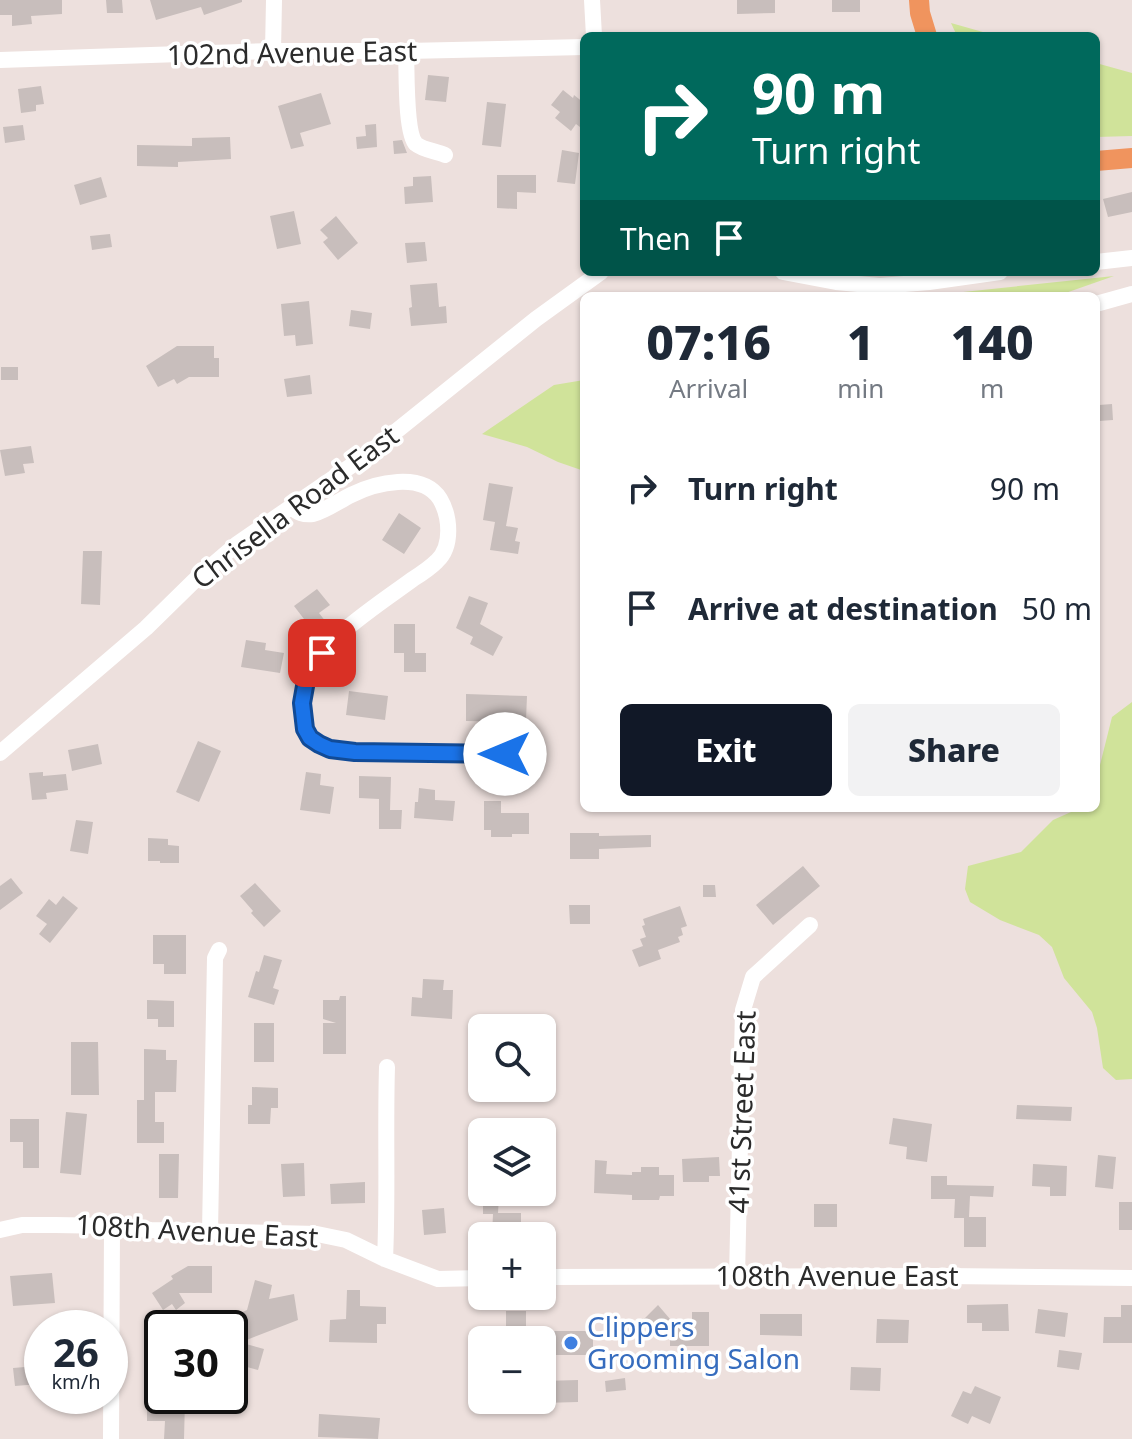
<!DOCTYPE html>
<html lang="en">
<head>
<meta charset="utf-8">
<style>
	body { margin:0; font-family:"Noto Sans",sans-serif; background:#f2f2f3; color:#1f2937; height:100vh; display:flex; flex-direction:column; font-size:30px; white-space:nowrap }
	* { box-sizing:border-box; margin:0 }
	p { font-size:26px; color:#747a83 }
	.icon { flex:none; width:44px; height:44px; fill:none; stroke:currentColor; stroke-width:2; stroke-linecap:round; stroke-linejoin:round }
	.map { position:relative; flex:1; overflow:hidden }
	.panel { position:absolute; left:580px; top:292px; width:520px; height:520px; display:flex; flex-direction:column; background:#fff; border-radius:12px; box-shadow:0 2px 6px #0004 }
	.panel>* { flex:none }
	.banner { position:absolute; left:580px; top:32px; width:520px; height:244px; border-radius:12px; box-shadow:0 2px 6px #0004; background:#00695c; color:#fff; overflow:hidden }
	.buttons { position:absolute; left:468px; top:1014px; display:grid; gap:16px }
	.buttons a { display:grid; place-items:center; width:88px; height:88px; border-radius:12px; background:#fff; box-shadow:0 2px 6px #0004; font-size:40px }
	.speed { position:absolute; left:24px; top:1310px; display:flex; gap:16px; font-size:40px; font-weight:700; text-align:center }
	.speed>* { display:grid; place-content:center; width:104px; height:104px; border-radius:50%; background:#fff; box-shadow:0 2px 6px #0004; line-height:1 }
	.speed small { font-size:20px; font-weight:400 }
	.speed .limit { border:4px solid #111; border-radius:12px; background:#fff; color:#111 }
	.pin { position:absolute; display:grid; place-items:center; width:68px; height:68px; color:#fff; margin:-34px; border-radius:16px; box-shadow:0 4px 12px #0006 }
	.me { position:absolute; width:88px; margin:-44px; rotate:270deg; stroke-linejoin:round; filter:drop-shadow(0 0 6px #0008) }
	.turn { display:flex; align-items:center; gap:28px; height:168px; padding:0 40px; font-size:36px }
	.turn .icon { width:104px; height:104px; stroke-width:2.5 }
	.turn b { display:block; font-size:56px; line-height:68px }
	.then { display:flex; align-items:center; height:76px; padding:0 40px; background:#0003; gap:16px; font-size:30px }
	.eta { display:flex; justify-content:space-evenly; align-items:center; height:136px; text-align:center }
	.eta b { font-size:48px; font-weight:800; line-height:56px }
	.action { display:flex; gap:16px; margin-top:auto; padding:16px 40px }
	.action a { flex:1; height:92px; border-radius:12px; background:#111827; color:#fff; font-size:32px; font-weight:800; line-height:92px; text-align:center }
	.action a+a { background:#f2f2f3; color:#1f2937 }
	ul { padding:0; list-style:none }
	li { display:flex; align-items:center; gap:24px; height:120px; padding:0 40px }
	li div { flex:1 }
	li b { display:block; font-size:30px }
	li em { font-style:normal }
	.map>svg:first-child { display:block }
</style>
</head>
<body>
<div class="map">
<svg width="1132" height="1439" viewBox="0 0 1132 1439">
	<rect width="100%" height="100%" fill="#ede0dd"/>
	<path fill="#d0e39a" d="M951 23 997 36H957Z
		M1096 63 1132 73V136L1096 137Z
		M1114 276 1057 296H925Z
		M584 380V471L558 462 527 447 482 434 554 385Z
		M1132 702V1079L1116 1080 1103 1068 1097 1028 1092 1012 1064 978 1052 947 1039 935 1000 920 970 902 965 889 968 866 1021 852 1053 820 1080 808H1096V781L1112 717Z"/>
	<path fill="#c8bebc" d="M0 0H62V14L31 16 32 24 12 26V15H0Z
		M106 0H122L123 13H107Z
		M150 0H242V2L204 15 201 7 156 20Z
		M737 0H775V13L737 14Z
		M832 0H860V12H832Z
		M428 75 449 77 446 102 425 100Z
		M41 86 44 104 36 105V111L21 113 18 89Z
		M563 90 573 98 574 95 584 103V130L576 124 571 131 555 118 560 112 551 105Z
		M321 93 331 124 300 133 304 146 291 149 278 106Z
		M487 102 506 104 501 147 482 145Z
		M376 124 377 147 357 149 356 137 366 136 365 125Z
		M23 125 25 140 5 143 3 127Z
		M230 137 231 159 178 162V167L137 166V145L192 146V138Z
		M402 140 407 153 394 154 393 141Z
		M562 150 579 153 575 184 557 182Z
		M497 175H536V193L517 192V209L497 208Z
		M431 176 433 202 405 204 404 187 413 186V177Z
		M101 177 107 197 80 205 74 185Z
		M1132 192V212L1108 217 1103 199Z
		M294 211 301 244 277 249 270 216Z
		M336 216 358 243 338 260 323 242 328 238 320 230Z
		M110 234 112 247 92 250 90 236Z
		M425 242 427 261 407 263 405 243Z
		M437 283 439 307 446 306 447 323 411 326 409 308 412 307 410 285Z
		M309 301 313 344 296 346 295 335 284 336 281 304Z
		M351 310 372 313 370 329 349 326Z
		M177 346H214V358H219V377H189L177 384 174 379 158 387 146 366Z
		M1 367H18V380H1Z
		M310 375 312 394 287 397 284 379Z
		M1112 404 1113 420 1099 421V405Z
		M31 446 34 463 23 464 25 473 5 476 0 450Z
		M489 483 513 487 506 526 518 528 515 541 520 542 518 554 490 550 495 522 483 520Z
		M399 513 421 528 404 554 382 540Z
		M83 551H102L100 605 81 604Z
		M317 589 330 605 319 613 326 622 314 632 294 606Z
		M469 596 488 603 480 624 503 637 493 656 470 644 473 637 456 628Z
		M394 624H415V653H426V672H404V653H394Z
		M246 640 266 643 265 650 284 653 280 673 241 667Z
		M349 691 388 696 385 720 346 715Z
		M466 694 527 696 526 720 511 719 510 722 466 721Z
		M198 741 221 751 199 802 176 792Z
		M98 744 102 764 72 771 68 750Z
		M43 772V776L66 774 68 790 46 793 47 799 32 800 29 773Z
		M306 772 321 774 320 785 334 787 330 814 300 810Z
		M359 776 391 777 390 810H402L401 829H379V799L359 798Z
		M419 788 435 790V800L455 801 453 821 414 818 415 802H418Z
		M484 801H501V813H529V834H512V837H491V830H484Z
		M76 820 93 822 88 854 70 851Z
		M570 833H599V836L651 835V847L599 849V859H570Z
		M148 838 168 839V845L179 846V863H160V861H148Z
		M803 866 820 886 773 925 756 905Z
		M11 878 23 893 0 910V886Z
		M255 883 281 911 264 927 251 913 253 911 240 896Z
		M703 885H715L716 897H703Z
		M63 896 78 908 50 943 39 934 47 924 36 916 49 899 56 905Z
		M569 905H590V924H570Z
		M680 906 687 926 681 928 683 935 678 937 680 942 658 950 661 959 639 967 632 950 643 946 640 939 646 937 642 926 645 925 643 919Z
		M153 935H186V974H164V964H153Z
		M264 955 282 960 273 988 279 990 274 1005 248 997 256 971 259 972Z
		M423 979 444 980 443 990H453L452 1019 411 1016 412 997 422 998Z
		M340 996H346V1054H323V1023H336L323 1019V1000H339Z
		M147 1000 174 1001V1027H158V1019H147Z
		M254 1023H274V1062H254Z
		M71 1042H98L99 1095H71Z
		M144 1049 166 1050V1060H177L176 1092H155V1122H164V1143H137V1100H144Z
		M252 1087 278 1088V1108H271L270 1124H248V1105H252Z
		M1017 1105 1072 1107 1071 1121 1016 1119Z
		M66 1112 87 1114 81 1175 60 1173Z
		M893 1118 932 1124 927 1162 906 1159 907 1147 889 1144Z
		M10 1119H39V1168H23V1142H10Z
		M470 1138H482V1160L469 1159Z
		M159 1154H179L178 1198H159Z
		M1098 1155 1116 1157 1113 1189 1095 1187Z
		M719 1157 720 1176H709V1182H683L682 1159Z
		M595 1160 607 1161 606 1174 632 1175V1172H641V1167H659V1175H674V1196H660L659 1200H632V1195L594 1193Z
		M304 1163 305 1196 283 1197 281 1164Z
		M1033 1164 1067 1166 1066 1196H1050V1187L1032 1186Z
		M931 1176H947V1185L994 1186 993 1197 970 1196 969 1217H986V1247H964V1218H954L955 1199H931Z
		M365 1182V1203L331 1204 330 1184Z
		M483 1196H499L498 1213H521V1234L492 1236 493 1214H483Z
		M1119 1202H1132V1230H1119Z
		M814 1204H837V1227H814Z
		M444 1208 446 1233 424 1235 422 1210Z
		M188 1266H212V1293H179L185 1303 176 1310 172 1304 163 1310 152 1293 173 1279 171 1276Z
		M52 1273 55 1303 13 1306 10 1276Z
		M255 1280 272 1285 269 1299 294 1294 298 1320 244 1341 236 1315 247 1310Z
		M347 1290H360V1306L386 1307V1324H377V1343L329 1342 330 1320 346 1319Z
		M1008 1304 1009 1331H982V1323H967V1305Z
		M658 1305 670 1319 656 1332 644 1319Z
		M1121 1305H1132V1343H1103L1104 1317H1121Z
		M1038 1309 1068 1313 1065 1337 1035 1333Z
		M506 1311H526V1335H506Z
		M692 1312H709V1346H670V1320L692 1319Z
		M760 1314H802V1336L760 1335Z
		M877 1319 909 1320 908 1343H876Z
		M545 1331H593V1355H545Z
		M468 1336H482V1360L469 1361Z
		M246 1344 264 1349 258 1370 240 1365Z
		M1059 1350 1082 1353 1079 1370 1057 1367Z
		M37 1366 39 1384 15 1386 13 1368Z
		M851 1367 881 1368 880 1391 850 1390Z
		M625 1378 626 1390 606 1392 605 1381Z
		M578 1380V1402L543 1403V1381Z
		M975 1386 1001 1397 990 1424 972 1416 968 1424 951 1416 963 1391 971 1394Z
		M147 1399 185 1400 184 1439H164L165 1421H147Z
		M319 1414 380 1418 378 1439 318 1437Z"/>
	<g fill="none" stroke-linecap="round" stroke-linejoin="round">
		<path stroke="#fff" stroke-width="16" d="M592 0 594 36
			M273 51 274 0
			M406 51C407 69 405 133 416 144 423 150 436 151 445 155
			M0 60 273 51H406L584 47
			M1096 262 1132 258
			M783 272 836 282 880 286 929 282 1000 272
			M1096 304 1132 294
			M291 507C298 513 303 515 313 514 325 511 339 501 351 495 375 483 422 471 440 499 450 516 453 546 437 561 430 568 421 574 413 579 382 602 320 641 306 677 303 685 302 697 302 707 303 721 304 735 318 743 336 754 363 752 383 752 424 754 464 754 505 754
			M0 753 146 628 195 580 237 544 364 457 536 319 601 272
			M0 1230 22 1225H55L112 1226 151 1230 317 1234 346 1240 385 1259 438 1279 482 1278
			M210 1232 215 958 219 950
			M385 1259C388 1195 385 1131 387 1067
			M542 1277 945 1276 1132 1278
			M737 1277 743 1010 753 977 810 925
			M111 1439 112 1226"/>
		<path stroke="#f0945e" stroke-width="20" d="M919 0 920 13 927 36
			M1096 161 1132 158"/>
	</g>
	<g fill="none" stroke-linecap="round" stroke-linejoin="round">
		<defs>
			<path id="route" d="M322 653 307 675 302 703 305 729 310 738 319 744 330 749 355 752 505 754"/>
		</defs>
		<use href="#route" stroke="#114b97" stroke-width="20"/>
		<use href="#route" stroke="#1a73e8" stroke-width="14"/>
	</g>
	<circle fill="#3f7fe0" stroke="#fff" stroke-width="3" cx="571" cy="1343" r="8"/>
	<g text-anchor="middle" stroke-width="7" stroke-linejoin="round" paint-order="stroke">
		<g font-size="28" fill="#2b2b2b" stroke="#fff">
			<text transform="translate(292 53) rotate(-1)" y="10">102nd Avenue East</text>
			<text transform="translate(295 507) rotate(-37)" y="10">Chrisella Road East</text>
			<text transform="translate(742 1112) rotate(-88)" y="10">41st Street East</text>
			<text transform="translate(197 1231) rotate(3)" y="10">108th Avenue East</text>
			<text x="837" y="1286">108th Avenue East</text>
		</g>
		<g font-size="28" fill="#366cbe" stroke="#fff" text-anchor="start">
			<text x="587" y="1337">Clippers<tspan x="587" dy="32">Grooming Salon</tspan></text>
		</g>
	</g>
</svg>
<div class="buttons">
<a><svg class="icon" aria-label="search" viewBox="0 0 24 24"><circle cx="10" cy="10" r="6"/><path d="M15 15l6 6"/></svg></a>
<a><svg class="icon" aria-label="layers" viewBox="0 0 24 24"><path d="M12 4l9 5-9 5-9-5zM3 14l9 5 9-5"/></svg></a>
<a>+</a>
<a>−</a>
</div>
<div class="speed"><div>26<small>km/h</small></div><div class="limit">30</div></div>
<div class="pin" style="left:322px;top:653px;background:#d93025"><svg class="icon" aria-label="arrive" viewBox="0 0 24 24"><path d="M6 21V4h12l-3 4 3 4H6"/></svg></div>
<svg class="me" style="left:505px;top:754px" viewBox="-20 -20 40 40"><circle r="19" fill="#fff"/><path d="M0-13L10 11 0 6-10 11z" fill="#1a73e8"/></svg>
<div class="banner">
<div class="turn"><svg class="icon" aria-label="right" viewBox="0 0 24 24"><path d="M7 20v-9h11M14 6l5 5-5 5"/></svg><div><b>90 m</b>Turn right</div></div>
<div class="then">Then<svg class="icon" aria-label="arrive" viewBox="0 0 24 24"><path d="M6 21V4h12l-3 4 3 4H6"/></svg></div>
</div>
<section class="panel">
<div class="eta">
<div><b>07:16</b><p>Arrival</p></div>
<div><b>1</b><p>min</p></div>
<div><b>140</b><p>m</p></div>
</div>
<ul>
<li><svg class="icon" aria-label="right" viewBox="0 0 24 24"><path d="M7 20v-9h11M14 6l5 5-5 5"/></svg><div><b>Turn right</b></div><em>90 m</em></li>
<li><svg class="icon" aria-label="arrive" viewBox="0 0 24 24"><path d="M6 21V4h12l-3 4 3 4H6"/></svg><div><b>Arrive at destination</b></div><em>50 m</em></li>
</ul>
<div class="action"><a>Exit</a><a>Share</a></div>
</section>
</div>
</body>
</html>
